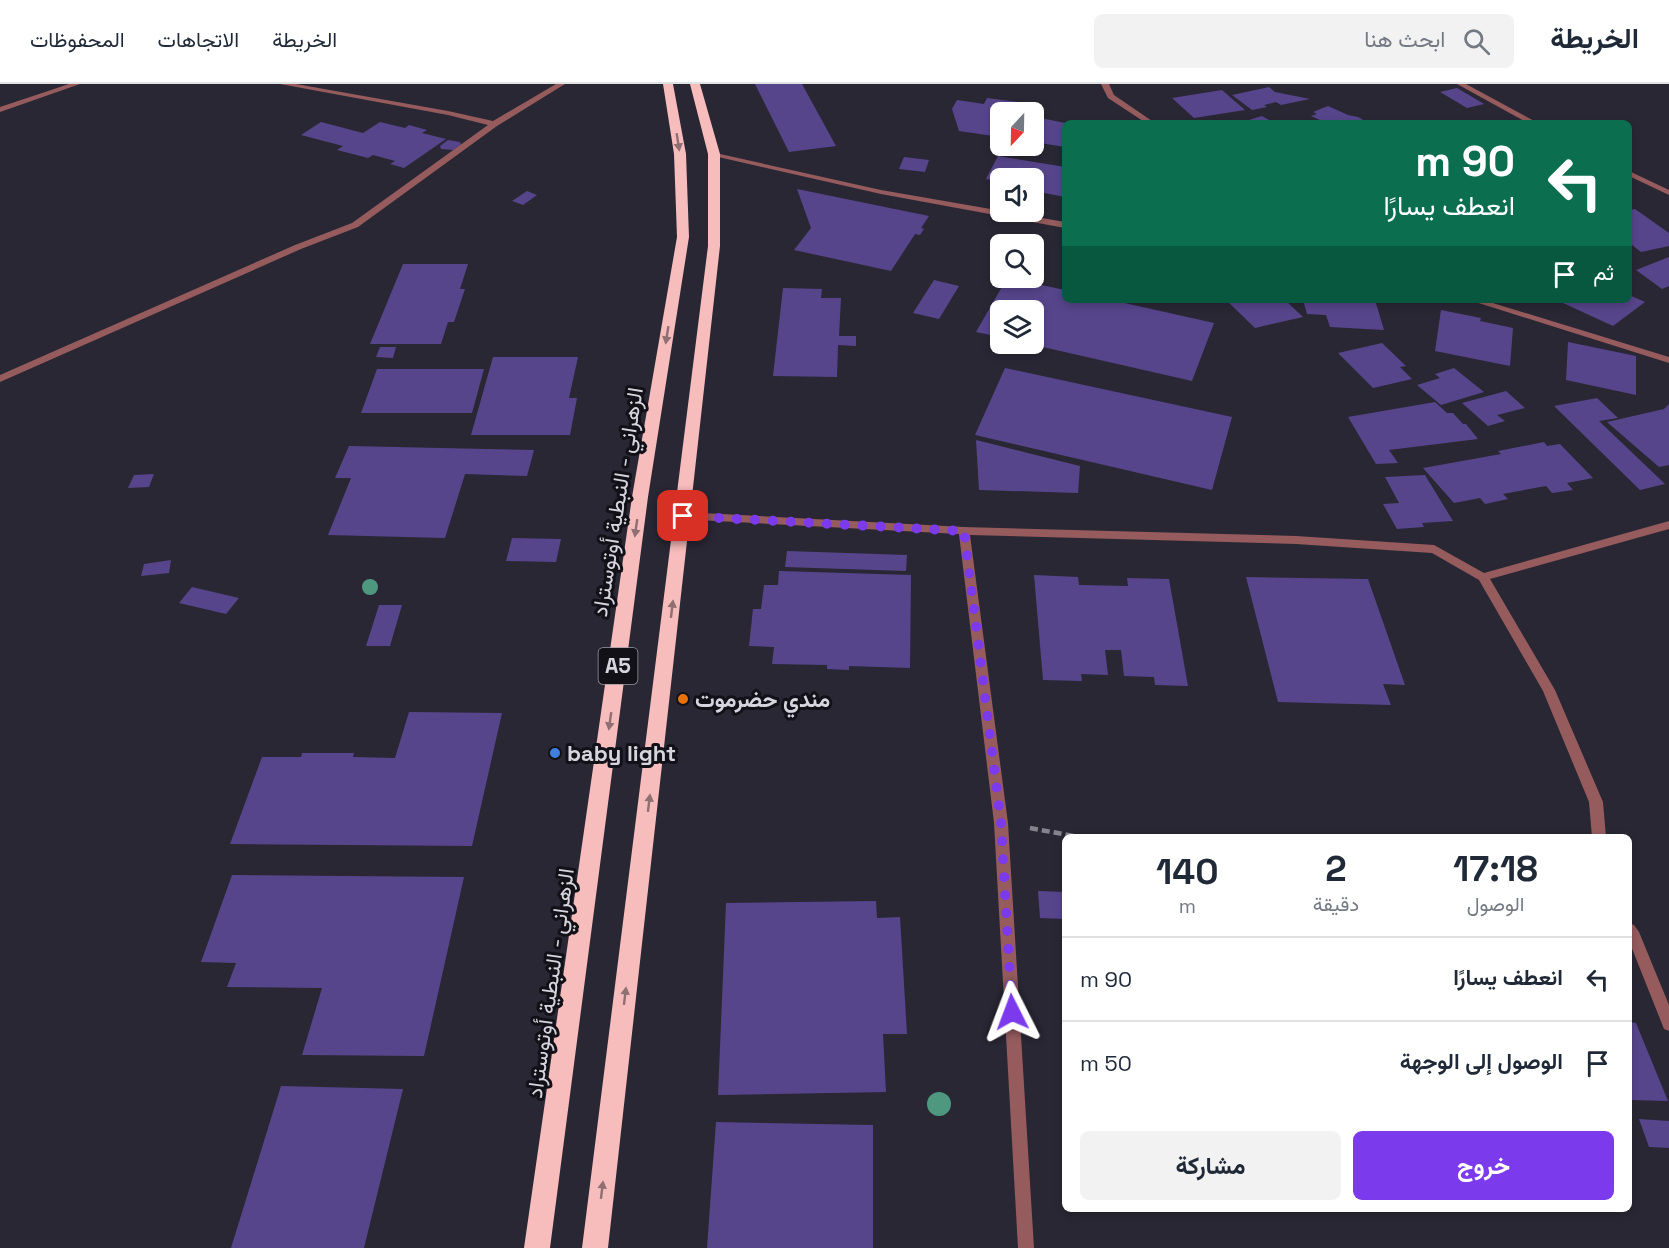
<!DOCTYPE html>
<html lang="ar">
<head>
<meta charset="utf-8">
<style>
	body { margin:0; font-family:"Space Grotesk",Vazirmatn,sans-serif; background:#f2f2f3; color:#1f2937; direction:rtl; height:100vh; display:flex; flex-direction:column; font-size:22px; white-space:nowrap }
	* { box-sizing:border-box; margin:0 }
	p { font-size:20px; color:#747a83 }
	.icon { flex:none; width:33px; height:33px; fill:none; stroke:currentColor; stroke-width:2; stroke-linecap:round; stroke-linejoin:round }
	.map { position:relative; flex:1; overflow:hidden; direction:ltr }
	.details { position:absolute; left:1062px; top:750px; width:570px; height:378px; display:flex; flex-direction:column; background:#fff; border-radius:9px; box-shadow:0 3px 9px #0003; direction:rtl }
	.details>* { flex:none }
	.hud { position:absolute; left:1062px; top:36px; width:570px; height:183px; border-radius:9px; box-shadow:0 3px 9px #0003; direction:rtl; background:#0b6e4f; color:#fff; overflow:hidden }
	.needle { width:39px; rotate:202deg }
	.fabs { position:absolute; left:990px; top:18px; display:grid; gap:12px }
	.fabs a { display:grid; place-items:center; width:54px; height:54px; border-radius:9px; background:#fff; box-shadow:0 3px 9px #0003; font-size:30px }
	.pin { position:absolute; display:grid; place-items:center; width:51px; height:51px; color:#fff; margin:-26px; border-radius:12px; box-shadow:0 3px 9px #0006 }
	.me { position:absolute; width:66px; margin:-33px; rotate:357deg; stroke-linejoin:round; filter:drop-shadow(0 0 4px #0008) }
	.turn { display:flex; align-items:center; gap:21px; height:126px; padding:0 18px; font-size:27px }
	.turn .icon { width:78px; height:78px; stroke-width:2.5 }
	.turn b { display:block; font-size:42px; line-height:51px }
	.then { display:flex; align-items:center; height:57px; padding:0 18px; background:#0003; gap:12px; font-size:22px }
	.eta { display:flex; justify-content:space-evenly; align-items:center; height:102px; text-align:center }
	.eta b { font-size:36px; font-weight:700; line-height:42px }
	.cta { display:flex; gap:12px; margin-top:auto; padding:12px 18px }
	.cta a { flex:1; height:69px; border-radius:9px; background:#7c3aed; color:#fff; font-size:24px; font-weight:700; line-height:69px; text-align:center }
	.cta a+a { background:#f2f2f3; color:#1f2937 }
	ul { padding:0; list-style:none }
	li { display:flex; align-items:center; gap:18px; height:84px; padding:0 18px; border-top:2px solid #e0e1e3 }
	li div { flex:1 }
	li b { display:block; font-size:22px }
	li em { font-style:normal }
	header { display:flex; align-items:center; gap:36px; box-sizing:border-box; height:84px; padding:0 30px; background:#fff; border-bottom:2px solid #e0e1e3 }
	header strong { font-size:28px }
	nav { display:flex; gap:33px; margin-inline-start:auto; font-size:21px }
	.search { width:420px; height:54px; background:#f2f2f3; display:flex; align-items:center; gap:15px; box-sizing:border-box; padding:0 21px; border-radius:9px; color:#747a83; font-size:22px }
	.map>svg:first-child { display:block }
</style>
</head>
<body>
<header>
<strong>الخريطة</strong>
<div class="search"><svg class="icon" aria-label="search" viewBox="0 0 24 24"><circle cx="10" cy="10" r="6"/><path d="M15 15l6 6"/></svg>ابحث هنا</div>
<nav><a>الخريطة</a><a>الاتجاهات</a><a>المحفوظات</a></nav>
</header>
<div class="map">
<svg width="1669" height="1164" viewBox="0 0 1669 1164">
	<rect width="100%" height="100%" fill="#292734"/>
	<path fill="#57458b" d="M755 0H802L836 62 789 68Z
		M1269 3 1275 8 1310 15 1281 21 1276 18 1264 21 1267 23 1252 26 1232 11Z
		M1457 4 1484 20 1467 24 1440 8Z
		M1222 6 1245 26 1194 34 1172 14Z
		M987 14 1040 21 1036 33 1065 39V63L1034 58V28H1000V53L959 47 952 25 957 16 984 20Z
		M1328 22 1348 31 1358 33 1369 39H1326L1311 32 1317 30 1313 28Z
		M1262 32 1274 39H1242V38Z
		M321 38 363 49 380 38 405 44 409 41 427 46 422 49 446 55 404 84 390 80 395 77 373 71 368 74 337 66 343 62 301 51Z
		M448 56 460 58 461 61 453 66 441 65 440 62Z
		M998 72 1065 83V113L1034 107V94H1000V102L997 101 999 97 986 95Z
		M904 73 929 76 925 88 899 85Z
		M797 105 929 132 921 144 924 145 920 151 915 150 891 187 794 166 811 144Z
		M527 107 537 111 523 121 512 117Z
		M1635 125 1669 149V162L1641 168 1632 161H1629V126Z
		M1669 173V202L1662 205 1636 186Z
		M403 180H468L460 205H465L454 238H448L441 260H370Z
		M1007 194 1065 206V216H1111L1214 239 1192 297 1034 261V226H1000V253L976 248Z
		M934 196 959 202 939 235 913 229Z
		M783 204 822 205 821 214H841L839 252H856V262L838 261 837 293 773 292Z
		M1629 211 1645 218 1613 242 1563 219 1566 216H1629Z
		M1226 216H1285L1303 233 1255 244Z
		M1303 216H1375L1384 246 1330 243 1326 231 1307 230Z
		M1441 226 1481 234 1480 237 1513 244 1510 282 1435 267Z
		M1568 258 1636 272V311L1566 296Z
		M1382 259 1406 282 1400 283 1412 295 1373 304 1338 269Z
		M380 263H396L393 274 376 273Z
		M493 273H578L569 314H577L570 351H471Z
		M1005 284 1232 333 1212 406 975 351Z
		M1454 284 1484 308 1441 321 1417 301 1440 294 1435 290Z
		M377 285H484L472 329H361Z
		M1506 307 1525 324 1497 331 1505 337 1488 342 1462 319Z
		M1597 314 1618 334 1599 337 1665 400 1640 406 1554 322Z
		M1435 318 1447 329H1453L1463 340H1466L1478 355 1389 366 1398 379 1376 380 1348 333Z
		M1669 320V381L1659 383 1607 338 1664 325Z
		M976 356 1080 382 1078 409 979 406Z
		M1544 358 1547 362 1560 360 1593 394 1567 399 1573 406 1552 409 1546 402 1503 410 1508 415 1485 420 1480 414 1454 419 1423 384 1501 370 1498 367Z
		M349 362 534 366 527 392 465 390 445 454 328 451 351 394H335Z
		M154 390 149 403 128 404 134 391Z
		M1425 391 1453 437 1422 439 1424 443 1397 445 1383 420 1399 419 1385 393Z
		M512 454 561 455 556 478 506 477Z
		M787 467 907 471 906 487 785 483Z
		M171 476 169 489 141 492 144 480Z
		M779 487 911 491 910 584 849 582V586L827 585V581L772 580 774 563 749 562 753 525H761L764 501H778Z
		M1034 491 1078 493 1079 501 1128 502 1127 494 1169 495 1188 602 1155 601 1154 593 1124 592 1121 566H1105L1108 591 1081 590 1082 597 1043 596Z
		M1246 493 1368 495 1405 601 1383 600 1391 621 1278 618Z
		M192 503 239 514 226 530 179 519Z
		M379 521H402L390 562H366Z
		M409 628 502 629 472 762 230 760 262 673H301L302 669H354L353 673 395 674Z
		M232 791 464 793 424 972 302 971 322 904 227 903 236 879 201 878Z
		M1038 807 1065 808V835L1040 834Z
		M876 817 877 834 900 833 907 950H883L886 1008 718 1011 726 819Z
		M1629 938 1636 939 1668 1017 1629 1016Z
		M281 1002 403 1005 364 1164H231Z
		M1639 1035 1669 1037V1064L1649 1063Z
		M716 1038 873 1041V1164H707Z"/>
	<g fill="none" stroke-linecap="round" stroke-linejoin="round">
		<path stroke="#85848e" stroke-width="4.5" stroke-dasharray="8 4" stroke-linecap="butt" d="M1030 744 1079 753"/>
		<path fill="#955b5d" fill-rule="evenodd" d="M69 0H80L0 28V23Z
			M280 0H296L448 27 493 37 556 0H565L497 42 358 143 301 165 0 298V291L295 161 352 139 488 41 448 31Z
			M1101 0H1109L1114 11 1155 39H1146L1108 14Z
			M1457 0H1466L1538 39H1528Z
			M711 68 881 106 1065 138V144L881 110 714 72 710 70Z
			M1629 87 1669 106V111L1629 92Z
			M1469 216H1483L1669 273V279Z
			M683 428 964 443 1296 452 1434 461 1484 489 1669 437V445L1490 495 1555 606 1603 718 1606 753H1592L1589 718 1543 607 1479 496 1432 469 1296 460 970 451 1008 739 1034 1164H1018L994 739 959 450 679 435 678 432Z
			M1629 839 1634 841 1639 848 1669 921V947L1664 945 1629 857Z"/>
		<path fill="#f7bcbc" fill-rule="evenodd" d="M663 0H673L686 70 689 153 648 413 550 1164H524L632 413 677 153 674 70Z
			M690 0H700L720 70V162L608 1164H582L708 162V70Z"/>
	</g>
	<g fill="#4e9880">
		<circle cx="370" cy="503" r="8"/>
		<circle cx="939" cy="1020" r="12"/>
	</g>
	<defs><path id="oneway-solid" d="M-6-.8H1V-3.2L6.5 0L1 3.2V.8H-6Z" transform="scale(1.5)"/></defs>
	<g fill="#906f72">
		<use href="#oneway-solid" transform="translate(678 58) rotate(81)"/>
		<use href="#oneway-solid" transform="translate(667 251) rotate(99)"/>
		<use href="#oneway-solid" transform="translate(636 444) rotate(98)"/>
		<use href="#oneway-solid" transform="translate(672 525) rotate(-83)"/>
		<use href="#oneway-solid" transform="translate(610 637) rotate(98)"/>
		<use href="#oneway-solid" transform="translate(649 719) rotate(-83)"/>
		<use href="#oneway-solid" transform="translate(625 912) rotate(-83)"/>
		<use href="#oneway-solid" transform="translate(602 1106) rotate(-83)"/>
	</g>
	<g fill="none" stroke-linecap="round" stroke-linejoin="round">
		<path stroke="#7c3aed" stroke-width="10" stroke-dasharray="0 18" d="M683 432 964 447 1001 739 1012 928"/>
	</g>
	<circle fill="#e8710a" stroke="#121117" stroke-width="2" cx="683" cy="615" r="6"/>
	<circle fill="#3f7fe0" stroke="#121117" stroke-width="2" cx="555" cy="669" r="6"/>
	<g text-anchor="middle" stroke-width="6" stroke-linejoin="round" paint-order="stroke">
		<rect fill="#121117" stroke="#9b9aa2" stroke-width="1.5" x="598.5" y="564" width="39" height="36" rx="4.5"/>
		<g font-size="21" font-weight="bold" fill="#d6d5dd">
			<text x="618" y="589">A5</text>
		</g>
		<g font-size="22" fill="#d6d5dd" stroke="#121117">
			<text transform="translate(617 418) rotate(-81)" y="8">الزهراني - النبطية أوتوستراد</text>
			<text transform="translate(550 899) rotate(-82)" y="8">الزهراني - النبطية أوتوستراد</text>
		</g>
		<g font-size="22" font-weight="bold" fill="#d6d5dd" stroke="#121117" text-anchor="start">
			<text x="695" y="623">مندي حضرموت</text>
			<text x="567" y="677">baby light</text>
		</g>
	</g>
</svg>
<div class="fabs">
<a><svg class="needle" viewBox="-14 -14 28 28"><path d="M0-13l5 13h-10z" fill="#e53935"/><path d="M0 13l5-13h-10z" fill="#747a83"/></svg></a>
<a><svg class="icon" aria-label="sound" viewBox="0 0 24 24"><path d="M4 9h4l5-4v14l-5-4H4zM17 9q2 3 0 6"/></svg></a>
<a><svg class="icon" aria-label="search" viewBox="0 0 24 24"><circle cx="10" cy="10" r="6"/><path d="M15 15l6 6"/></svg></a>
<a><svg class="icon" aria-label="layers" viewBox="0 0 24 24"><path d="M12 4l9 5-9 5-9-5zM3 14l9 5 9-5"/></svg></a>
</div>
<div class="pin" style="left:683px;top:432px;background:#d93025"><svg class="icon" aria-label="arrive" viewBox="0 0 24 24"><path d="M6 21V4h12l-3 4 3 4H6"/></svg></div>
<svg class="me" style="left:1012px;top:928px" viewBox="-20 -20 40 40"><path d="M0-17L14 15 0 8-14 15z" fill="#7c3aed" stroke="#fff" stroke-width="4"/></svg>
<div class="hud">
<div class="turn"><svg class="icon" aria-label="left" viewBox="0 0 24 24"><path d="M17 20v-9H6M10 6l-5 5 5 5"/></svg><div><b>90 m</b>انعطف يسارًا</div></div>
<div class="then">ثم<svg class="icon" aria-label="arrive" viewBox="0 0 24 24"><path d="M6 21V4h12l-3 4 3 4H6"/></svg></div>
</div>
<section class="details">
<div class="eta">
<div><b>17:18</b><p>الوصول</p></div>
<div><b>2</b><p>دقيقة</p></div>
<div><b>140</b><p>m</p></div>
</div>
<ul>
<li><svg class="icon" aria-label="left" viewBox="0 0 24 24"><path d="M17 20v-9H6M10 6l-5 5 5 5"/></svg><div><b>انعطف يسارًا</b></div><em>90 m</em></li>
<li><svg class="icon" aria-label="arrive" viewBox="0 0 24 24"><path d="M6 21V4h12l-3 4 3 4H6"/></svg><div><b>الوصول إلى الوجهة</b></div><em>50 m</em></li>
</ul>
<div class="cta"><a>خروج</a><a>مشاركة</a></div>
</section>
</div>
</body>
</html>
